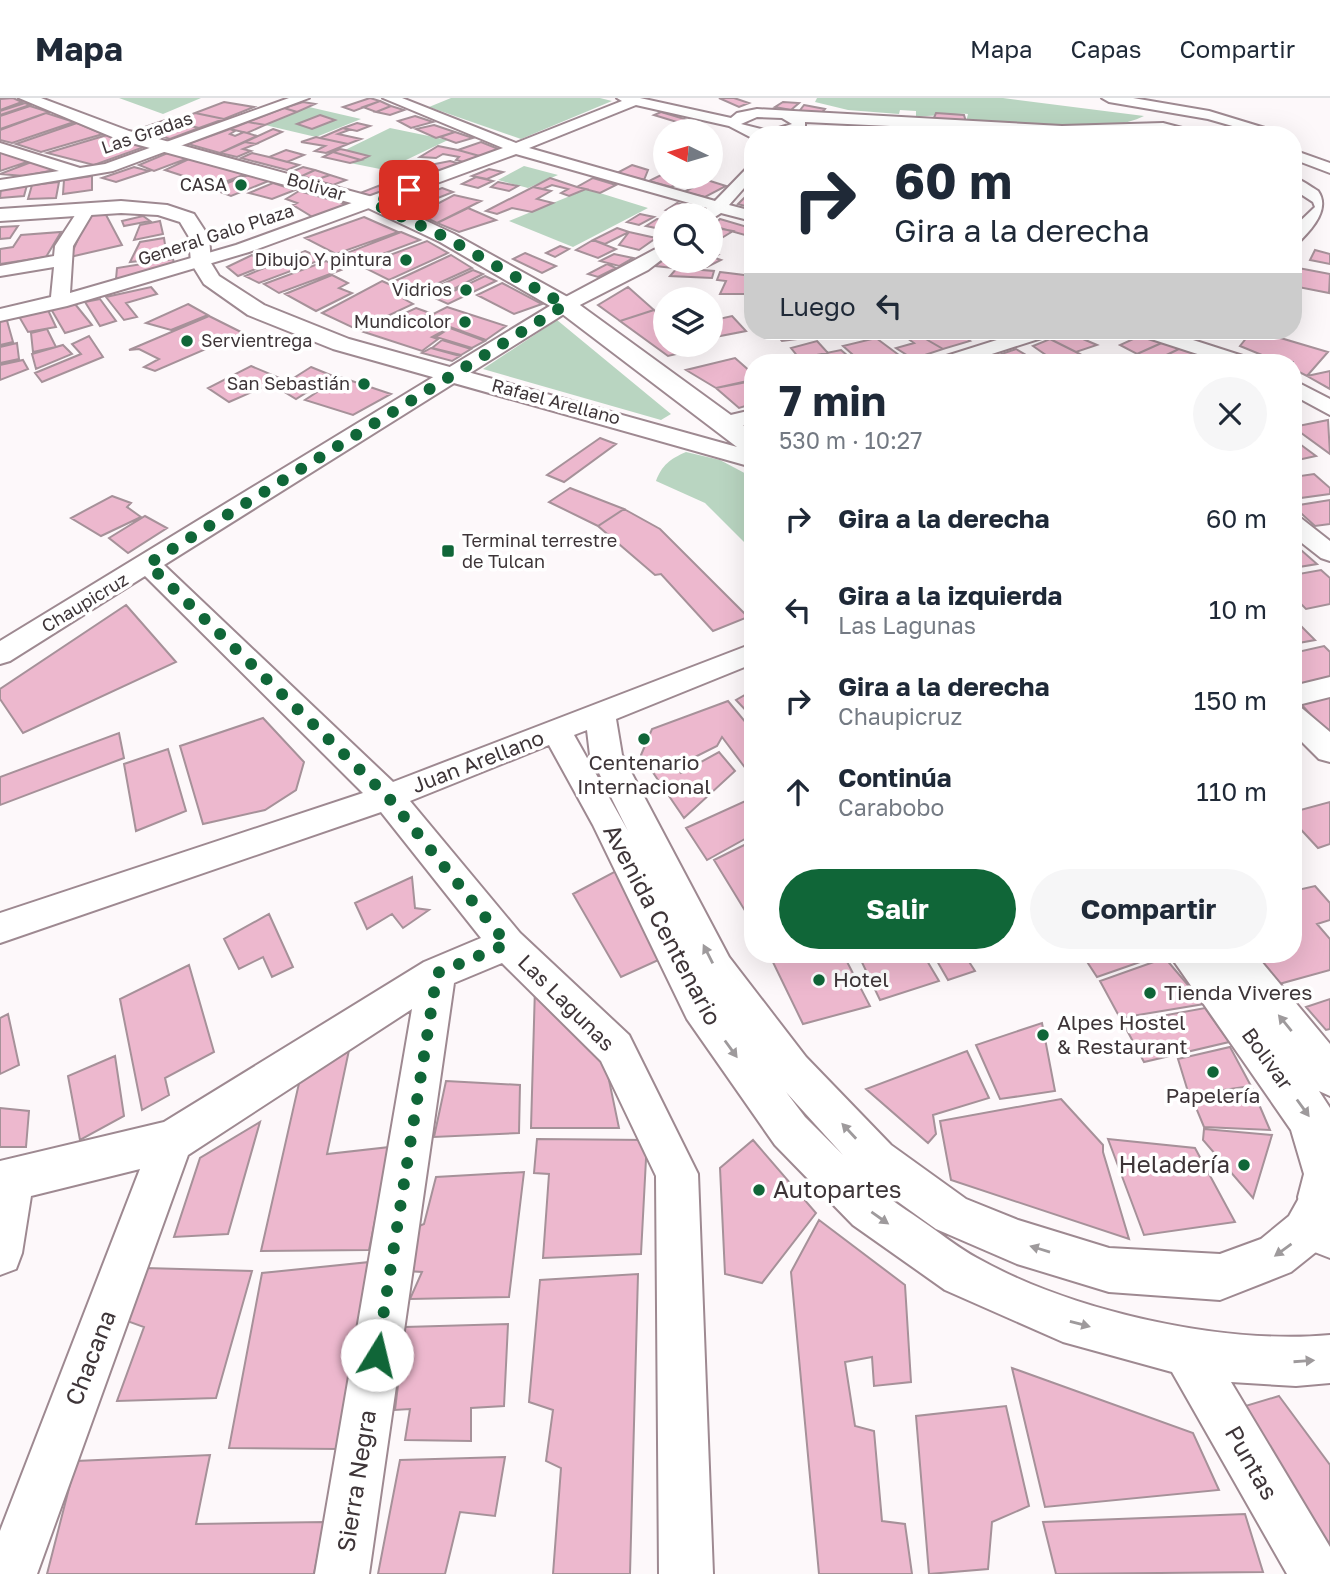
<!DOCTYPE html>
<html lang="es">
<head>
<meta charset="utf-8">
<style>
	body { margin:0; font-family:"Golos Text",sans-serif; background:#f6f6f7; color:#1f2937; height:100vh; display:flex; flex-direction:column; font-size:26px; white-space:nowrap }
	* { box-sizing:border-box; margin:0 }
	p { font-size:23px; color:#747a83 }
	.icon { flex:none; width:38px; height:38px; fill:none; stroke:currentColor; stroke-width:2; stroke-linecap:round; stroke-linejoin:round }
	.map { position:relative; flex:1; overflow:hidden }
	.drawer { position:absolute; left:744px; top:256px; width:558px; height:609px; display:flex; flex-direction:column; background:#fff; border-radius:28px; box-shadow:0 7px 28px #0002 }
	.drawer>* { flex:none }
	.top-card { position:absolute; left:744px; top:28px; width:558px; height:214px; border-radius:28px; box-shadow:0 7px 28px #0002; background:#fff; color:#1f2937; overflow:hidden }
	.needle { width:46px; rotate:275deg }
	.buttons { position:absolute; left:653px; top:21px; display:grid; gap:14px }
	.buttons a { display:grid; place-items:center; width:70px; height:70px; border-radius:50%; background:#fff; box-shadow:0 7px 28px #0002; font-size:35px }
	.pin { position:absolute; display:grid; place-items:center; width:60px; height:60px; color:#fff; margin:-30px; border-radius:14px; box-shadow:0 4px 10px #0006 }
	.me { position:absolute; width:77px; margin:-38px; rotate:9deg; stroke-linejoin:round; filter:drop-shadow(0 0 5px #0008) }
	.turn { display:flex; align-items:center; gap:24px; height:147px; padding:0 35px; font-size:32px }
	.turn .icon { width:91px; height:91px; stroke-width:2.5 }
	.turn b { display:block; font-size:49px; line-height:60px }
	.then { display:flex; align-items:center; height:66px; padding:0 35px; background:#0003; gap:14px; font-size:26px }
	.round { display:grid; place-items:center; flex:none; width:74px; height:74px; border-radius:37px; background:#f6f6f7 }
	.overview { display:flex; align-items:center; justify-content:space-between; height:119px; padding:0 35px }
	h1 { font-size:42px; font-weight:700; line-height:52px }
	.primary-button { display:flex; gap:14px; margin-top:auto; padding:14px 35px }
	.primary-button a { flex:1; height:80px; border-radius:42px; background:#106638; color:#fff; font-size:28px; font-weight:700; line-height:80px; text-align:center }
	.primary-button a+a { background:#f6f6f7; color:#1f2937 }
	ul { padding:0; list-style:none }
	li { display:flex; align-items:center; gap:21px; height:91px; padding:0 35px }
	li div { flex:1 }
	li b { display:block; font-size:26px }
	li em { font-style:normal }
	header { display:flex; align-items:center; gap:42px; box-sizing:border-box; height:98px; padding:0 35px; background:#fff; border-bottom:2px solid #e0e1e3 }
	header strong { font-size:33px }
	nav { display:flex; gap:38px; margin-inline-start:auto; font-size:24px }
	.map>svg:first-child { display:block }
</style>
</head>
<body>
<header>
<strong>Mapa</strong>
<nav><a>Mapa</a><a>Capas</a><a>Compartir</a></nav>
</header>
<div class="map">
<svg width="1330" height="1476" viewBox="0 0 1330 1476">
	<rect width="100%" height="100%" fill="#fdf8fa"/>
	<path fill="#b9d5c1" d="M119 0H201L163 16Z
		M451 0H600L612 3 521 41 429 9Z
		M817 0H1003L1144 18C1102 39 1015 27 966 24L968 16C950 15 933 19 916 18V13L900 12 899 16 848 12 815 4Z
		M309 9 361 21 316 39 265 27Z
		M390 30 448 42 385 72 350 65 368 58 345 52Z
		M524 68 558 77 528 90 498 82Z
		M587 91 648 110 573 149 509 123Z
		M557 222 671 316 661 322 483 271Z
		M686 354 720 362 752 379V452L705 405 656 383C662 367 670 361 686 354Z"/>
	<path fill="#edb8ce" stroke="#a69199" stroke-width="2" d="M13 0 22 4 0 12V1Z
		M370 0 380 3 354 13 343 9Z
		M719 0H734L749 5 739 9Z
		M380 3 391 8 376 14 363 9Z
		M224 4 254 9 224 21 195 15Z
		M303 4 315 6 297 14 284 10Z
		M783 4 799 5 791 12 775 9Z
		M25 5 30 7 0 17V13Z
		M804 7 825 11 820 17 798 15Z
		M30 8 49 14 0 31V18Z
		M391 8 404 12 390 17 376 14Z
		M284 10 297 14 265 27 248 24Z
		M661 14 688 22 680 25 654 17Z
		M46 15 74 24 12 45 0 42V32Z
		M195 15 224 21 199 30 172 24Z
		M936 15 964 17 966 24 933 22Z
		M320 17 335 22 312 31 297 26Z
		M415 18 433 24 411 30 398 23Z
		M165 22 183 26 154 36 136 32Z
		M248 24 265 27 247 35 230 31Z
		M77 25 103 36 41 54 16 46Z
		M357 25 370 28 357 33 343 30Z
		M183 26 199 30 170 41 154 36Z
		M434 27 455 34 436 40 416 31Z
		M862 27 893 29 890 35 861 32Z
		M893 29 926 32 925 37 890 35Z
		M343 30 349 32 338 36 361 41 348 46 320 40Z
		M230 31 235 33 230 36 235 38 244 34 257 38 220 55 188 46Z
		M273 31 282 34 256 46 245 44Z
		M926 32 954 34V37H925Z
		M455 34 473 40 456 45 440 39Z
		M107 37 147 48 94 67 47 55Z
		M316 39 320 40 348 46 326 55 315 53 325 48 301 44Z
		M245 44 256 46 243 51 251 53 237 59 220 55Z
		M481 44 501 52 483 59 458 52Z
		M438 48 458 52 483 59 467 65 456 62 459 59 443 56 436 60 420 59Z
		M340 51 345 52 369 58 361 62 333 54Z
		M0 52 30 63 0 73Z
		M286 52 304 57 287 64 269 59Z
		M170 54 186 61 154 73 139 67Z
		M333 54 361 62 350 65 323 59Z
		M252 55 269 59 299 67 287 72 241 60Z
		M189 61 246 76 214 88 165 72Z
		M34 63 60 71 24 78 0 76Z
		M450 63 464 67 445 73 420 69Z
		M632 67 648 72 644 82 617 75Z
		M134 69 149 73 116 84 102 80Z
		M303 69 315 72 302 78 289 75Z
		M489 71 503 74 487 81 472 78Z
		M315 72 330 77 315 82 302 78Z
		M665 75V79H694L671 89 649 83Z
		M248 77 271 82 231 98 212 91Z
		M330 77 346 82 333 87 315 82Z
		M405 77 422 84 408 89 391 82Z
		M92 78V92L63 96 64 82Z
		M476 79 493 83 478 90 462 86Z
		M550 80 577 89 586 91 569 98 561 95 568 91 552 87 543 91 533 89Z
		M593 80 616 87 600 95 577 89Z
		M391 82 408 89 397 94 378 88Z
		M707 82 726 88 705 99 684 94Z
		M59 84 56 100 28 101 32 87Z
		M498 84 518 88 509 93 491 89Z
		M273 85 295 92 272 101 249 95Z
		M27 87 24 98 0 100 1 90Z
		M378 88 397 94 381 101 360 95Z
		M533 89 551 93 537 101 553 105 532 114 512 110 497 116 486 113Z
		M442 90 453 94 433 102 421 98Z
		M299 93 357 109 319 123 293 107 297 105 286 101Z
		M454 97 481 103 437 125 418 116Z
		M746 98 752 99V110L738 106Z
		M416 100 434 105 416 114 398 107Z
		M677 105 699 112 688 117 666 112Z
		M468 110 496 122 459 134 437 125Z
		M105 115 122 147 70 159 89 117Z
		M640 116 654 119 639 127 627 124Z
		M143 118 150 123 124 128 122 123Z
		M364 119 398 134 336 156 305 140Z
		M657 121 665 123V132L646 128Z
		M720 121 747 129 752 125V139L713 128Z
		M160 123 163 136 134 142 140 127Z
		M18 128 10 140 0 141V129Z
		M710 129H711L733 133 720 141 710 138Z
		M617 130 629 134 605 146 593 142Z
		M61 134 46 159 0 166V151L13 149 21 137Z
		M401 134 420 142 356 166 339 158Z
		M629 134 656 140 639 152 619 147Z
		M164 140 167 160 130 164 140 144Z
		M593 142 616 151 598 160 576 152Z
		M427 143 448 155 389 182 361 168Z
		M560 148 569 151 555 159 546 155Z
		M1315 152 1330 156V166L1310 162Z
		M305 153 323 161 259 185 245 178Z
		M525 155 556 168 542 175 513 161Z
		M614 156 633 160 619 168 600 163Z
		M710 156 717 157 712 159 721 162 707 169 685 163H710Z
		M252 157 259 163 266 160 273 164 238 178 227 169Z
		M451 157 472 170 419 194 393 184Z
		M173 161 175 169 116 181 117 170Z
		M665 161V163L685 166 682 171 655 168Z
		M326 163 341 172 279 195 264 186Z
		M607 166 616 170 598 179 588 176Z
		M1293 169 1330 176 1329 195 1293 188Z
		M677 170 714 173 712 180 670 178Z
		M473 172 483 176 436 200 423 195Z
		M720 174 752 178 751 196H720L726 183 717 182Z
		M332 177 348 185 339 190 352 195 316 213 285 196Z
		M485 178 496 183 448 206 437 201Z
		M382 183 411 196 404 201 413 206 358 232 322 215Z
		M502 185 542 206 514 216 477 197Z
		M151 189 157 196 126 205 137 219 124 222 106 199Z
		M628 189 654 212 620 223 598 207Z
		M100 201 116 223 100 228 85 204Z
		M75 206 92 227 65 235 51 211Z
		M188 206 208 217 171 232 146 225Z
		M447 209 506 228 486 242 425 220Z
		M47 210 56 229 28 234 17 215Z
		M416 210 430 215 419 221 447 231 432 239 438 241 422 253 364 234Z
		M654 212 660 218 665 217V247L706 249 668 258 620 223Z
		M209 218 243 235 155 273 144 269 159 261 139 251 129 252Z
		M732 218 746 233 710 240V223Z
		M6 219 13 244 0 247V221Z
		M450 230 485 243 472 250 436 239Z
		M47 231 56 249 33 254 31 235Z
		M773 233H817L821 238 782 243Z
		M955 233 970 243 943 251 924 240Z
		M975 233H1010L996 239Z
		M1252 233H1257L1328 254 1307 278 1293 271V264H1279L1240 248Z
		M916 235 924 240 943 251 913 261 896 250 914 245 904 238Z
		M1069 235 1097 247 1076 254 1050 241Z
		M1144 236 1166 243 1137 256 1120 247Z
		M89 238 103 259 42 284 35 275 81 256 72 246Z
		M876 240 907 263 861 264 843 248Z
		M1050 241 1076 254 1091 262 1056 264 1033 248Z
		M442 242 471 251 461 257 432 250Z
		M817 243 828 255 799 260 791 250Z
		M1166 243 1183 249 1154 263 1137 256Z
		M17 245 19 261 0 265V249Z
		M63 247 72 256 36 271 32 256Z
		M1183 249 1222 264 1154 263Z
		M431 250 460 258 452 263 422 255Z
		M1016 251 1038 264H978Z
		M841 252 855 264H817L811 258Z
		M811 258 817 264 788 262 799 260Z
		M735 260 752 275V282L716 290 686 272Z
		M23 262 28 271 0 282V267Z
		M251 268 282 281 229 304 208 290Z
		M311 269 333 278 296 301 278 290Z
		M1330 273V291L1307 278Z
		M340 279 391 296 353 317 305 302Z
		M752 283V306L739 310 716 290Z
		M1328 322 1330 356 1293 329Z
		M600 340 616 346 564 384 547 377Z
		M1293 341 1316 358 1293 363Z
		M1314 376 1330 390V396L1293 401V379Z
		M570 390 624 411 598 428 549 404Z
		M112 398 131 405 127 409 141 419 101 438 71 420Z
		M1330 402V426L1315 428 1293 408Z
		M624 411 660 431 748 519 713 533 661 476 655 477 598 428Z
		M145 418 167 430 128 455 109 440Z
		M1293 445 1317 466 1293 470Z
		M1321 472 1330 480V506L1306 511 1293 498V477Z
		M126 507 176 564 23 635 0 601V591Z
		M1293 520 1315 542 1293 546Z
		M1324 548 1330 554V582L1293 589V555Z
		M752 593V619L736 602Z
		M1330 599V636H1328L1301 606Z
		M728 603 752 632V667L746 671 722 639 717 648 675 669 681 675 719 654 735 673 684 720 641 657 652 631Z
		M263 620 304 664 296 692 265 712 203 726 180 648Z
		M119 635 124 660 0 707V679Z
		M168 651 186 713 136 733 124 666Z
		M752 700V737L707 762 686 730Z
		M1330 704V746L1318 750 1293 723V714Z
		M752 743V813L747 816 714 762Z
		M616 773 665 859 621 879 573 796Z
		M412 779 415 810 429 812 403 830 392 816 367 831 355 805Z
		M1315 788 1330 805V822L1317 826 1330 841V872L1279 886 1255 856H1293V793Z
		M269 816 293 869 272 879 263 859 239 871 224 841Z
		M769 856H843L870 908 803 926Z
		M858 856H923L939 883 880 902Z
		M933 856H964L975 873 948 882Z
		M1082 856H1163L1097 879Z
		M1165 860 1204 906 1120 920 1100 883Z
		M189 867 214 954 165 980 169 997 142 1012 120 901Z
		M535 889 604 958 619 1030H531Z
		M1330 901V931L1326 932 1306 909Z
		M1205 910 1229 944 1144 964 1123 925Z
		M8 916 19 967 0 976V920Z
		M1042 925 1055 993 1000 1001 976 947Z
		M352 938 327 1056 390 1049 369 1152 261 1153 302 972Z
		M1230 949 1251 988 1189 997 1178 961Z
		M967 953 989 1000 933 1017 936 1036 928 1045 866 991Z
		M115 958 124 1018 80 1042 68 978Z
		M446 983 520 987 519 1035 434 1039Z
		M1252 990 1270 1032 1204 1029 1192 1000Z
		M1061 1001 1103 1047V1054L1129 1141 951 1082 940 1023Z
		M0 1010 29 1013 26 1049H0Z
		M260 1024 228 1136 174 1139 200 1060Z
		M1204 1031 1272 1037 1253 1100 1203 1042Z
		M537 1041 647 1042 641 1156 543 1160 549 1076 534 1075Z
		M1108 1041 1195 1050 1235 1124 1144 1137Z
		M753 1042 816 1115 762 1185 725 1176 720 1070Z
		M524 1074 509 1199 410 1201 422 1174 407 1173 412 1131 424 1126 436 1079Z
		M819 1122 905 1187 911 1284 874 1288 872 1259 845 1264 855 1328 874 1333 882 1423 905 1426 912 1476H819L791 1174Z
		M370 1164 339 1351 229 1350 262 1175Z
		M145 1170 252 1173 216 1300 117 1303 144 1229 127 1223Z
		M638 1176 630 1476H553L561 1370 546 1363 553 1312 529 1304 540 1182Z
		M508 1226 504 1308 471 1310V1343L405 1342 410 1311 395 1312 405 1229Z
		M1012 1270 1193 1335 1219 1392 1045 1409Z
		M1279 1298 1330 1367V1456L1242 1309Z
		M1006 1308 1029 1408 992 1424 988 1471 929 1476 916 1318Z
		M210 1357 196 1426 324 1424 314 1476H47L76 1363Z
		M505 1359 495 1418 460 1414 445 1476H378L400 1362Z
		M1245 1416 1263 1474 1056 1476 1043 1424Z"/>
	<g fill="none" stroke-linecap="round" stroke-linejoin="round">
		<defs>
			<path id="minor" d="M289 0H309L113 73 0 92V82L59 73 0 54V45L80 70 105 66Z
				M383 0H402L516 45 622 3 617 0H640L731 20 737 15 757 11 1062 28 1163 25 1209 37 1163 33 1062 36 805 24V30L794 37H752V40L729 28 636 7 529 50 715 103 747 70 752 69V81L729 107 752 113V123L721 115 710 122V117H702L707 110 516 56 249 154 67 208 0 223V211L51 199 54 169 0 178V168L54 158 55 148 81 108H93L95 111 73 148 70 195 236 147 503 50ZM757 19 782 20 792 26 769 33 741 26Z
				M1102 0H1133L1209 13 1288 37H1264L1208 21 1109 4Z
				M1293 52 1330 65V75L1293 61Z
				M1293 79C1302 82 1310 88 1318 93 1330 110 1314 129 1299 144L1293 145V130L1315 109 1313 104 1293 91Z
				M665 146V159L648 172 572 211 164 467 393 684 752 546V566L616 621 622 657 729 859 806 959 891 1047 966 1101 1018 1122 1109 1150 1220 1156 1261 1141 1289 1118 1308 1084 1323 1077 1330 1080V1131L1321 1150 1291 1174 1220 1202 1109 1194 1017 1166 936 1131 869 1083C887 1100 908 1113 928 1127 944 1138 960 1151 977 1160 1071 1213 1222 1247 1330 1237V1285L1296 1288 1231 1284 1330 1449V1476H1287L1172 1274 1063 1244 945 1192 853 1127 775 1047 687 921 593 727 549 647 410 703 520 835 629 937 698 1076 713 1476H659L656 1078 601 963 502 865 454 885 369 1476H315L412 911 188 1057 37 1476H0V1433L140 1071 31 1098 22 1155 16 1171 0 1177V1063L164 1024 424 864 481 840 381 714 0 845V815L363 695 145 478 10 563 0 566V543L558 203ZM587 632 590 657 628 733 574 637ZM786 994 843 1057 805 1019Z
				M1025 233H1054L1051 237 967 264H937L940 260Z
				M1136 233H1165L1249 260 1252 264H1222L1139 237Z
				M1293 282 1330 301V317L1293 297Z
				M752 312V325L726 332 715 325 718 320Z
				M1293 419 1302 421 1330 443V463L1321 460 1293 438Z
				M1330 579V599L1298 607 1330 634V664L1319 661 1293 635V588Z"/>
			<path id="major" d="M19 0H41L129 33 380 101 454 136 573 202 735 320 752 335V369L333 251 248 217 204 186 191 165 189 139 180 124 158 117 121 115 0 123V111L121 103 167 107 194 116 209 139 211 165 219 178 264 207 349 241 737 349 557 212 440 144 366 109 117 41Z
				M1169 856H1255L1330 946V998L1319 993 1330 1010V1160L1312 1153 1305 1135 1298 1099 1304 1076 1291 1032Z"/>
		</defs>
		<use href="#minor" stroke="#9e8991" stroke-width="4"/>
		<use href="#major" stroke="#9e8991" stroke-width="4"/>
		<use href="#minor" fill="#fff" fill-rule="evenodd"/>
		<use href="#major" fill="#fff" fill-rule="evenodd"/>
	</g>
	<defs><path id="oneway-solid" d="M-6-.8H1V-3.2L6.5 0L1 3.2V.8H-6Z" transform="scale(1.75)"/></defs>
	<g fill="#9e9a9c">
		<use href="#oneway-solid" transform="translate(708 856) rotate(-117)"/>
		<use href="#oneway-solid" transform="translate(1285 925) rotate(-129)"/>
		<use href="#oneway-solid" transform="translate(731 951) rotate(54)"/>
		<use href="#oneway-solid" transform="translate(1303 1010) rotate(54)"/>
		<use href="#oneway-solid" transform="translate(849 1033) rotate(-133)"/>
		<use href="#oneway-solid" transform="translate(880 1120) rotate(35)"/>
		<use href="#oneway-solid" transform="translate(1040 1151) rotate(-163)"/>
		<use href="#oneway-solid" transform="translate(1283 1152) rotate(144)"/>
		<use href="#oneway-solid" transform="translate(1080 1226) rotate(15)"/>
		<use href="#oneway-solid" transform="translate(1304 1263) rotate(-4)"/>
	</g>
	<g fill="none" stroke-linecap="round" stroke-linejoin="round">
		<path stroke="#106638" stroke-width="12" stroke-dasharray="0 21.6" d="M377 1257 437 875 507 846 388 699 148 466 565 207 447 140 373 105 409 92"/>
	</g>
	<g fill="#106638" stroke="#fff" stroke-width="2.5">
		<circle cx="241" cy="87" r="7"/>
		<circle cx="406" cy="162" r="7"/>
		<circle cx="466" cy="192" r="7"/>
		<circle cx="465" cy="224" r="7"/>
		<circle cx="187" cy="243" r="7"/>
		<circle cx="364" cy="286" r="7"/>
		<rect x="441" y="446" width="14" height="14" rx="3.5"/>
		<circle cx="644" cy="641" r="7"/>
		<circle cx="819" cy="882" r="7"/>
		<circle cx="1150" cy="895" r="7"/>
		<circle cx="1043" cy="937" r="7"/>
		<circle cx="1213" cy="974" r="7"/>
		<circle cx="1244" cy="1067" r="7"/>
		<circle cx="759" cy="1092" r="7"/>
	</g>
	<g text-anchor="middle" stroke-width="7" stroke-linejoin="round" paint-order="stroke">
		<g font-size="18" fill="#3e3538" stroke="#fff">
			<text transform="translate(147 35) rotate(-19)" y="6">Las Gradas</text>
			<text transform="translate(316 89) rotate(16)" y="6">Bolivar</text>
			<text transform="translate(216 137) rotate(-18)" y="6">General Galo Plaza</text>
			<text transform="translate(556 304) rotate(15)" y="6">Rafael Arellano</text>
			<text transform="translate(85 505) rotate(-31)" y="6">Chaupicruz</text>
		</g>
		<g font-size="18" fill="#3e3538" stroke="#fff" text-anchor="end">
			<text x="227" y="93">CASA</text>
			<text x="392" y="168">Dibujo Y pintura</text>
			<text x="452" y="198">Vidrios</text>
			<text x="451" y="230">Mundicolor</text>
			<text x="201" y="249" text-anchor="start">Servientrega</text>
			<text x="350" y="292">San Sebastián</text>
			<text x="462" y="449" text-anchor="start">Terminal terrestre<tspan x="462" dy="21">de Tulcan</tspan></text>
		</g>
		<g font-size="21" fill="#3e3538" stroke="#fff">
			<text transform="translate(478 664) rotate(-21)" y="7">Juan Arellano</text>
			<text transform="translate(566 905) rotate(45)" y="7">Las Lagunas</text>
			<text transform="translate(1267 961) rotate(54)" y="7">Bolivar</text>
		</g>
		<g font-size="21" fill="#3e3538" stroke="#fff" text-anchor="start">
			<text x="644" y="672" text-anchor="middle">Centenario<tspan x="644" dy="24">Internacional</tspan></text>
			<text x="833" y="889">Hotel</text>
			<text x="1164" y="902">Tienda Viveres</text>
			<text x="1057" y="932">Alpes Hostel<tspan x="1057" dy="24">&amp; Restaurant</tspan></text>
			<text x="1213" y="1005" text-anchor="middle">Papelería</text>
		</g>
		<g font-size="24" fill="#3e3538" stroke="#fff">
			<text transform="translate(662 827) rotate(62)" y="8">Avenida Centenario</text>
			<text transform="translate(91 1260) rotate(-69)" y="8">Chacana</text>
			<text transform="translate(1251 1365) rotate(60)" y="8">Puntas</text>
			<text transform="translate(357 1383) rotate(-81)" y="8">Sierra Negra</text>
		</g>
		<g font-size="24" fill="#3e3538" stroke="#fff" text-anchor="end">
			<text x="1230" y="1075">Heladería</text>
			<text x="773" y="1100" text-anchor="start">Autopartes</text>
		</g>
	</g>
</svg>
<div class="buttons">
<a><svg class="needle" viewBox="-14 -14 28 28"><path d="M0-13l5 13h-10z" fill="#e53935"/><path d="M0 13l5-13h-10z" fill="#747a83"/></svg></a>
<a><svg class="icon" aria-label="search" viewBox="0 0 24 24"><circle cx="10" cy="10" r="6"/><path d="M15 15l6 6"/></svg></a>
<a><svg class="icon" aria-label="layers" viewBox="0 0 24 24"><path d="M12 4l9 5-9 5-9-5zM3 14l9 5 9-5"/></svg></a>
</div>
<div class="pin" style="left:409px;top:92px;background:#d93025"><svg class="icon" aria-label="arrive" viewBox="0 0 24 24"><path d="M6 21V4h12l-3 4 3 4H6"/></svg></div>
<svg class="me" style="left:377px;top:1257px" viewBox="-20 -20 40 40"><circle r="19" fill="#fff"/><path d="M0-13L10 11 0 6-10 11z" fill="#106638"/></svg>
<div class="top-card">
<div class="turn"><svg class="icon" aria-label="right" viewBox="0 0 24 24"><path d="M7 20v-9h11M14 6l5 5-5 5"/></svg><div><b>60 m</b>Gira a la derecha</div></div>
<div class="then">Luego<svg class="icon" aria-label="left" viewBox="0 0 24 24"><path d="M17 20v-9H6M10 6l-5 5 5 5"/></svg></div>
</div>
<section class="drawer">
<div class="overview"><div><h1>7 min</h1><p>530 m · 10:27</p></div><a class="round"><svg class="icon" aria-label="close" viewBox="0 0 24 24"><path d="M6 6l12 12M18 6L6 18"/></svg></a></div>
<ul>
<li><svg class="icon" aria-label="right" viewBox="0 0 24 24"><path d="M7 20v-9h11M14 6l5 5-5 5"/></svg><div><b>Gira a la derecha</b></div><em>60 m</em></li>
<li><svg class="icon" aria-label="left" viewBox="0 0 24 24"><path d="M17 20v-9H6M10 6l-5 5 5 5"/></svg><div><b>Gira a la izquierda</b><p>Las Lagunas</p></div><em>10 m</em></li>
<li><svg class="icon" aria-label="right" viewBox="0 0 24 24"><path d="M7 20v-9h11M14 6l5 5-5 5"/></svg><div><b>Gira a la derecha</b><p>Chaupicruz</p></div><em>150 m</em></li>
<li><svg class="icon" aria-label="ahead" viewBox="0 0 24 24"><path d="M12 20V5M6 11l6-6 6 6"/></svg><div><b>Continúa</b><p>Carabobo</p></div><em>110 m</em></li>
</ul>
<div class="primary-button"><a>Salir</a><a>Compartir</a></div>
</section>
</div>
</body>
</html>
